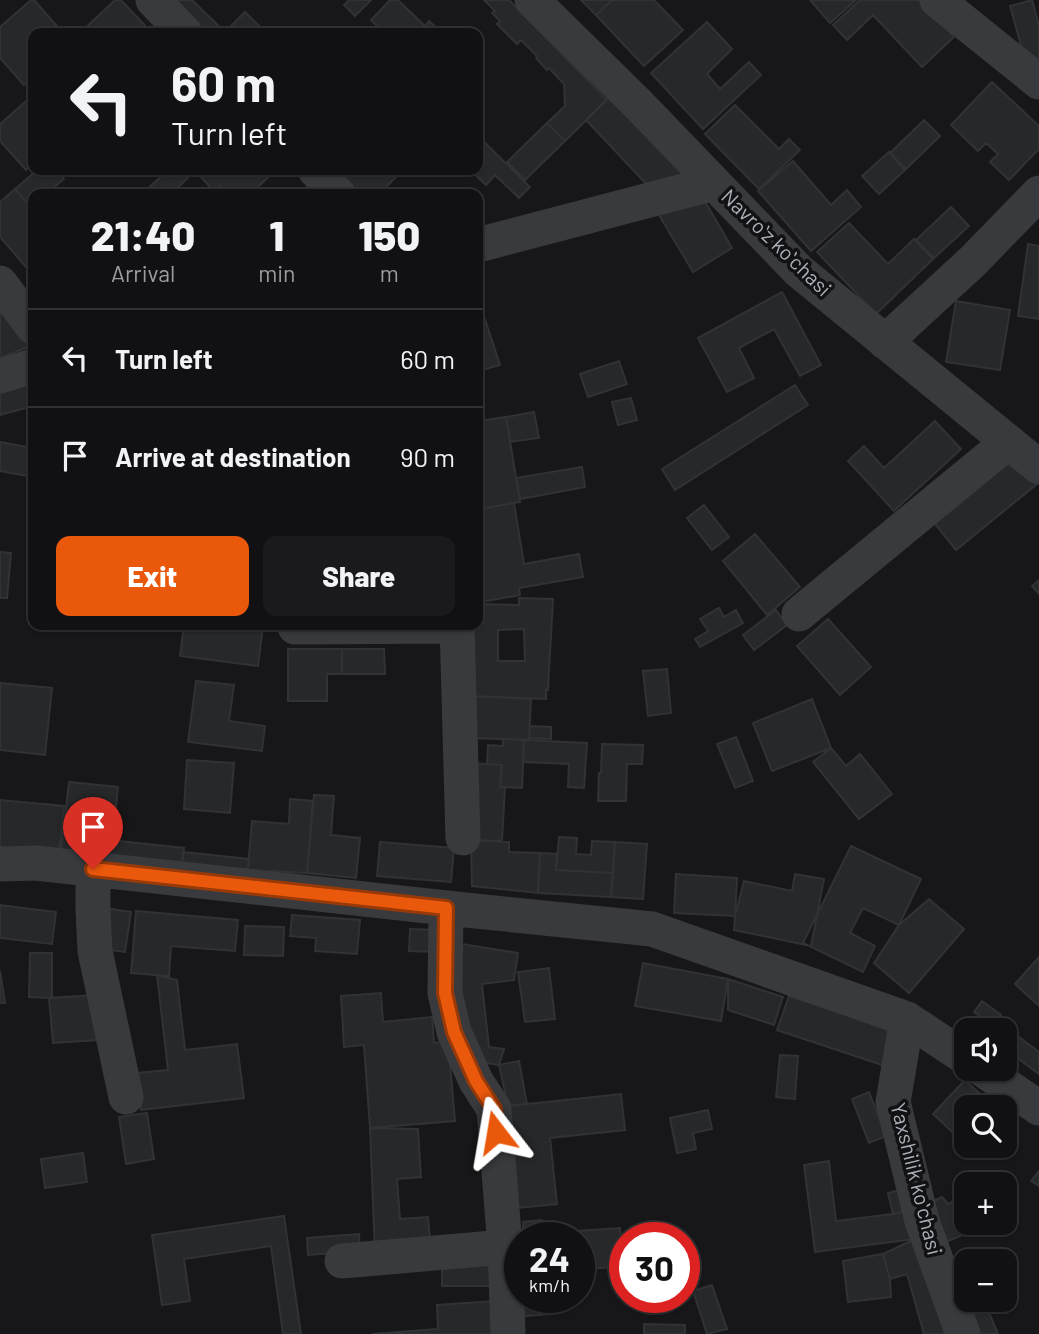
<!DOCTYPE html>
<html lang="en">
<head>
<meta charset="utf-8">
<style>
	body { margin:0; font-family:Barlow,sans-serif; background:#1a1a1c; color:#f1f3f6; height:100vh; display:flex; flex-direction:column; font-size:26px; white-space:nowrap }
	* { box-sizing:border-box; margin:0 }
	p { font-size:23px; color:#9c9da0 }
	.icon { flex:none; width:38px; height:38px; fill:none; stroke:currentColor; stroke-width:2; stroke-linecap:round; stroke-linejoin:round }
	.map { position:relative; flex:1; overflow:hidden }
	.details { position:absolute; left:28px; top:189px; width:455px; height:441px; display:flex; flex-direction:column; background:#111113; border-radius:14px; box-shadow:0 2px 5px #0004,0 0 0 2px #303133 }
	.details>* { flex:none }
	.hud { position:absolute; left:28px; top:28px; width:455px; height:147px; border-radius:14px; box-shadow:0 2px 5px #0004,0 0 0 2px #303133; background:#111113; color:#f1f3f6; overflow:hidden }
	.buttons { position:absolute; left:954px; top:1018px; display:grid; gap:14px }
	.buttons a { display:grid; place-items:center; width:63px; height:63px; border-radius:14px; background:#111113; box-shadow:0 2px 5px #0004,0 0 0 2px #303133; font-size:35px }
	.speed { position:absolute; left:504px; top:1222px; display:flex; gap:14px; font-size:35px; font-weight:700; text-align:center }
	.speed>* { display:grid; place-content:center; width:91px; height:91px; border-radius:50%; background:#111113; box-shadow:0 2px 5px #0004,0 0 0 2px #303133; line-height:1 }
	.speed small { font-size:18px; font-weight:400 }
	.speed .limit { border:10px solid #d22; background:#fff; color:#111 }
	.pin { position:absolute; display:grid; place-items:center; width:60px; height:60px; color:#fff; margin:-72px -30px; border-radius:50% 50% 50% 0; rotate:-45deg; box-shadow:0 0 7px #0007 }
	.pin .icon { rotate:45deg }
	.me { position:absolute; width:77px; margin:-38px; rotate:346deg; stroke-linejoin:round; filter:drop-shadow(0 0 5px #0008) }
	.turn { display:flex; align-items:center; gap:24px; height:147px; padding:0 28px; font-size:32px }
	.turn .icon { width:91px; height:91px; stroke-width:2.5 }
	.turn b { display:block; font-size:49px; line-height:60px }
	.eta { display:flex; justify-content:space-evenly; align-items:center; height:119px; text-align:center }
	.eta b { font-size:42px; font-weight:800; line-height:49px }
	.button { display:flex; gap:14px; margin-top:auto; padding:14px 28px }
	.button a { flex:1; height:80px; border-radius:14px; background:#ea580c; color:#fff; font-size:28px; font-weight:800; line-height:80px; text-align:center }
	.button a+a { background:#1a1a1c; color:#f1f3f6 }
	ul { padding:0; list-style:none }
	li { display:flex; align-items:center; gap:21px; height:98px; padding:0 28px; border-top:2px solid #303133 }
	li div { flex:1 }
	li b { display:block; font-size:26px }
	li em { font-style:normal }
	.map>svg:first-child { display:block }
</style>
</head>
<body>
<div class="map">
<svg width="1039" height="1334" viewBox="0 0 1039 1334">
	<rect width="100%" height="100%" fill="#171719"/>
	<path fill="#27282a" stroke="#313235" stroke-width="2" fill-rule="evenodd" d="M31 0H34L63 33H33V77L24 85 0 58V27Z
		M115 0H121L152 33H80Z
		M164 0H192L225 32 198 33Z
		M349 0H371L355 16 344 5Z
		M390 0H398L425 26 429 21 442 33H378L381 30 371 20Z
		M484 0H509L607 100 565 141 547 123 565 106 564 84 549 68 547 70 536 58 537 56 521 40 517 44 497 24 500 21 492 13 495 11Z
		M581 0H612L596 15Z
		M612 0H654L683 30 644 66 596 15Z
		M810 0H856L830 23Z
		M860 0H919L954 37 922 67 873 15 847 40 833 25Z
		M1032 0 1039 25V59L1026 63 1010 6Z
		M245 12 266 33H224Z
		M707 22 732 49 707 74 720 89 749 62 761 75 703 129 651 73Z
		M992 82 1039 126V149L1009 180 990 162 998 154 986 143 978 151 951 125Z
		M33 95V164L26 170 0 141V124Z
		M610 96 689 174 652 190 586 120Z
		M735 105 779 149 789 139 800 150 759 189 705 134Z
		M924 120 940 136 906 169 890 153Z
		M547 123 565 141 525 180 507 162Z
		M478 136 530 187 519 198 495 175 486 185 470 170H478Z
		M889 152 905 170 879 194 862 176Z
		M793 161 831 205 847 190 861 207 811 251 758 191Z
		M37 170H56L64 179 46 194H33V206L31 208 15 189Z
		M168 170H276L250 194H228L221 186 215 192 195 171 171 194H142Z
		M335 170H403L379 194H360Z
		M15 189 33 210V275L0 237V202Z
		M699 191 732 248 693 272 659 215Z
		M951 207 969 226 934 258 916 240Z
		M849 223 888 264 914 239 933 259 876 314 817 252Z
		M1028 244 1039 246V319L1018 316Z
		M782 292 821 365 800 376 774 329 739 348 754 378 727 392 698 338Z
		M478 298 500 365 478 371Z
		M956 301 1010 310 1000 370 946 362Z
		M0 305 33 345 0 358Z
		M619 361 627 384 588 397 580 374Z
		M33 377V406L0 415V386Z
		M795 385 808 405 675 490 662 469Z
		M631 398 637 420 618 425 612 402Z
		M534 412 539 438 510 442 506 417Z
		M506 417 520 502 485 508 478 468V421Z
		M935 421 961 449 894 511 848 461 864 446 884 468Z
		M0 442 33 448V477L0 471Z
		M1007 448 1037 484 956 550 927 514Z
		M582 467 585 487 520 499 516 478Z
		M514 503 524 564 579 554 583 577 519 588 520 595 481 602 478 584V560L482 559 478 532V509Z
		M704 505 729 537 712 550 687 518Z
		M755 534 800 587 767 615 723 561Z
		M0 552 11 553 7 598H0Z
		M1039 580V594L1032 586Z
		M519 598 553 599 548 690H546V699L470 696 474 625H478V604L519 605ZM524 629 525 661H498V630Z
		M719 608 724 617 736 610 743 623 700 647 695 639 708 631 700 619Z
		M776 610 787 625 754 650 743 635Z
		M828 619 871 667 840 695 797 646Z
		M184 625 263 626 258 666 180 656Z
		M288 649H342V674H327V701H288Z
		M342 649H384L385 674H342Z
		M667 669 671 713 648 716 643 671Z
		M196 681 234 685 229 721 265 726 262 751 188 742Z
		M0 683 52 688 45 755 0 750Z
		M470 696 531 699 529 740 469 738Z
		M812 699 831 748 772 771 753 723Z
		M530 726 551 727V739L529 738Z
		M736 737 753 781 735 788 717 744Z
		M503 739 524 740 522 788 500 787 502 765 487 764 488 745 503 746Z
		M524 740 587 743 584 788 568 787 569 764 523 762Z
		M602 744 643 745 642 764H627L626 801H598L599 773H601Z
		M831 748 846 766 860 754 892 794 859 819 813 762Z
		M187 760 234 763 230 813 184 809Z
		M471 763 502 765 500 787H505L502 841 471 840Z
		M69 782 118 787 113 838 63 834Z
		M314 795 334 796 331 835 360 838 356 878 307 873Z
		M290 799 313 801 307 873 272 871 271 880 247 878 252 821 289 824Z
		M0 800 64 806 59 853 0 847Z
		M63 835 184 848 181 874 60 861Z
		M559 837 577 838 576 854 591 855 592 841 615 842 613 873 556 870Z
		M471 840 509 842V852L540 853 538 893 472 886Z
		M380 842 454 848 451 882 377 876Z
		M615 842 647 844 643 899 611 897Z
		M851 846 921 879 899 925 863 908 850 933 875 946 863 972 803 943Z
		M183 852 249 859 247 878 181 874Z
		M540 853 557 854 556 870 613 873 611 897 538 893Z
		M676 874 737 878 735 916 674 913Z
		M795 874 824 879 811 946 734 930 735 916 744 881 792 891Z
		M929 899 964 929 909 993 874 963 899 925Z
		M0 905 56 912 52 944 0 938Z
		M106 908 131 912 125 952 101 949Z
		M136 911 238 920 235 951 171 946 169 976 131 973Z
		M292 915 360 920 357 954 315 951 316 938 290 936Z
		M245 926 284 927 283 956 244 955Z
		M410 929 436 930 435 952 409 951Z
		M456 943 518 953 514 980 482 984 489 1047 504 1049 499 1065 475 1061 452 963Z
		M30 953H52V998L29 997Z
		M1039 957V1006L1015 984Z
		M643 963 728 979 721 1021 635 1006Z
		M549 968 555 1019 525 1022 518 972Z
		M0 971 5 1003H0Z
		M157 975 177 980 185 1050 237 1044 244 1098 141 1110 137 1073 168 1070Z
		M728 979 783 997 774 1025 728 1010Z
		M381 993 383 1022 432 1017 434 1043 448 1041 455 1121 370 1128 364 1045 344 1047 341 996Z
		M95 995 98 1040 53 1043 49 998Z
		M789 996 893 1031 882 1065 777 1030Z
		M982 1001 1001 1015 993 1026 974 1012Z
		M1019 1037 1039 1052V1074L1008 1051Z
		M780 1055 798 1056 795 1099 776 1097Z
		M519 1061 527 1104 508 1106 499 1065Z
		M965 1080 995 1108H966V1145L933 1114Z
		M869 1092 886 1136 869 1143 852 1099Z
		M621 1094 625 1130 550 1138 557 1204 518 1208 508 1106Z
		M708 1110 712 1129 693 1133 696 1149 677 1153 670 1118Z
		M147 1113 154 1159 126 1164 119 1117Z
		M1004 1117 1012 1124 1004 1132Z
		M370 1128 418 1129 421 1177 397 1179 400 1219 428 1217 431 1249 375 1253Z
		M967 1146H991L980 1158Z
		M83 1153 87 1182 45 1188 41 1159Z
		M829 1161 836 1221 893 1214 910 1210 915 1239 815 1252 804 1165Z
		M1039 1171V1186L1031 1181Z
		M904 1189 910 1210 893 1214 888 1193Z
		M966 1196V1223H990L944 1243 927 1204 942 1197 948 1204Z
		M284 1216 301 1334H283L271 1246 184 1259 190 1301 162 1305 152 1235Z
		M542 1220 547 1233 620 1228 622 1267 579 1269V1237H523V1222Z
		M640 1226 674 1230 673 1237H639Z
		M359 1234 360 1251 308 1255 307 1238Z
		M915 1239 946 1334H924L907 1274 890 1279 883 1254Z
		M883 1254 890 1279 891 1297 848 1302 843 1261Z
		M442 1262H489L490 1286H442Z
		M712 1285 727 1329 707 1334 693 1291Z
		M520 1297H550L551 1314 515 1317Z
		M495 1301 497 1334H372L438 1329 437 1305Z
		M987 1308 998 1334H971L965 1317Z
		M644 1324 685 1325V1334H644Z"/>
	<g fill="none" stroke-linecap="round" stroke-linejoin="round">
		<path stroke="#383a3e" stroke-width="35" d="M153 0 185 33
			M532 0 636 102 799 271 1039 467
			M937 0 1039 82
			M315 170 338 194
			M478 245 714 183
			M0 283 33 327
			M885 342 973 261 1039 193
			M0 376 33 366
			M799 614 1008 442
			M457 625 463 838
			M295 627 457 626
			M0 864 36 863 446 908 652 929 907 1019 966 1058
			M93 869V909L95 951 126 1097
			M446 908 445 993 454 1032 476 1081 494 1109 505 1247 508 1334
			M907 1019 893 1102 922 1221 963 1334
			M982 1069 1039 1108
			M342 1261 505 1247"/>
	</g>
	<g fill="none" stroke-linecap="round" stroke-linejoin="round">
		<defs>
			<path id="route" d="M93 869 446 908 445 993 454 1032 476 1081 494 1109 496 1132"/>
		</defs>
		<use href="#route" stroke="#983908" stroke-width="18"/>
		<use href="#route" stroke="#ea580c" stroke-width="12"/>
	</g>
	<g text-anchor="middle" stroke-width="7" stroke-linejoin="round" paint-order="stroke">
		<g font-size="21" fill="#aab0b8" stroke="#121214">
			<text transform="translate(776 243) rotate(44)" y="7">Navroʻz koʻchasi</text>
			<text transform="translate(916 1179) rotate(76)" y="7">Yaxshilik koʻchasi</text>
		</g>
	</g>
</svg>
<div class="buttons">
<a><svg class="icon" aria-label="sound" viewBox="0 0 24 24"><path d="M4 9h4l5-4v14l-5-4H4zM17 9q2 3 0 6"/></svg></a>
<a><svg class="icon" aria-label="search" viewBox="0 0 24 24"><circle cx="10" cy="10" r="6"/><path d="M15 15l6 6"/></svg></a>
<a>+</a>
<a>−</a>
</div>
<div class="speed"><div>24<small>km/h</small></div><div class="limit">30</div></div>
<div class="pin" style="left:93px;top:869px;background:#d93025"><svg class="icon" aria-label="arrive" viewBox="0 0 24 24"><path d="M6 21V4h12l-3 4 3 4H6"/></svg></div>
<svg class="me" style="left:496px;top:1132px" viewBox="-20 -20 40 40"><path d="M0-17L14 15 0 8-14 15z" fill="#ea580c" stroke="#fff" stroke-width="4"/></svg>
<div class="hud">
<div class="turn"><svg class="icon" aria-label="left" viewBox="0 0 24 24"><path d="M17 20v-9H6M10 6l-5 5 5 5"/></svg><div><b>60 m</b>Turn left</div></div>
</div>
<section class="details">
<div class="eta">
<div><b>21:40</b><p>Arrival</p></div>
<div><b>1</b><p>min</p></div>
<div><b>150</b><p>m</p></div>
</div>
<ul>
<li><svg class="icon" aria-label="left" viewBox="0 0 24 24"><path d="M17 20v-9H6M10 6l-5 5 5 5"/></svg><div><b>Turn left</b></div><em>60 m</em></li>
<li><svg class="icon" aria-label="arrive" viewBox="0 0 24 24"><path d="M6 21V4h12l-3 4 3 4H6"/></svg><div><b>Arrive at destination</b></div><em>90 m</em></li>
</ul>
<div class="button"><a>Exit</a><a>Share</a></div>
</section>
</div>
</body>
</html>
